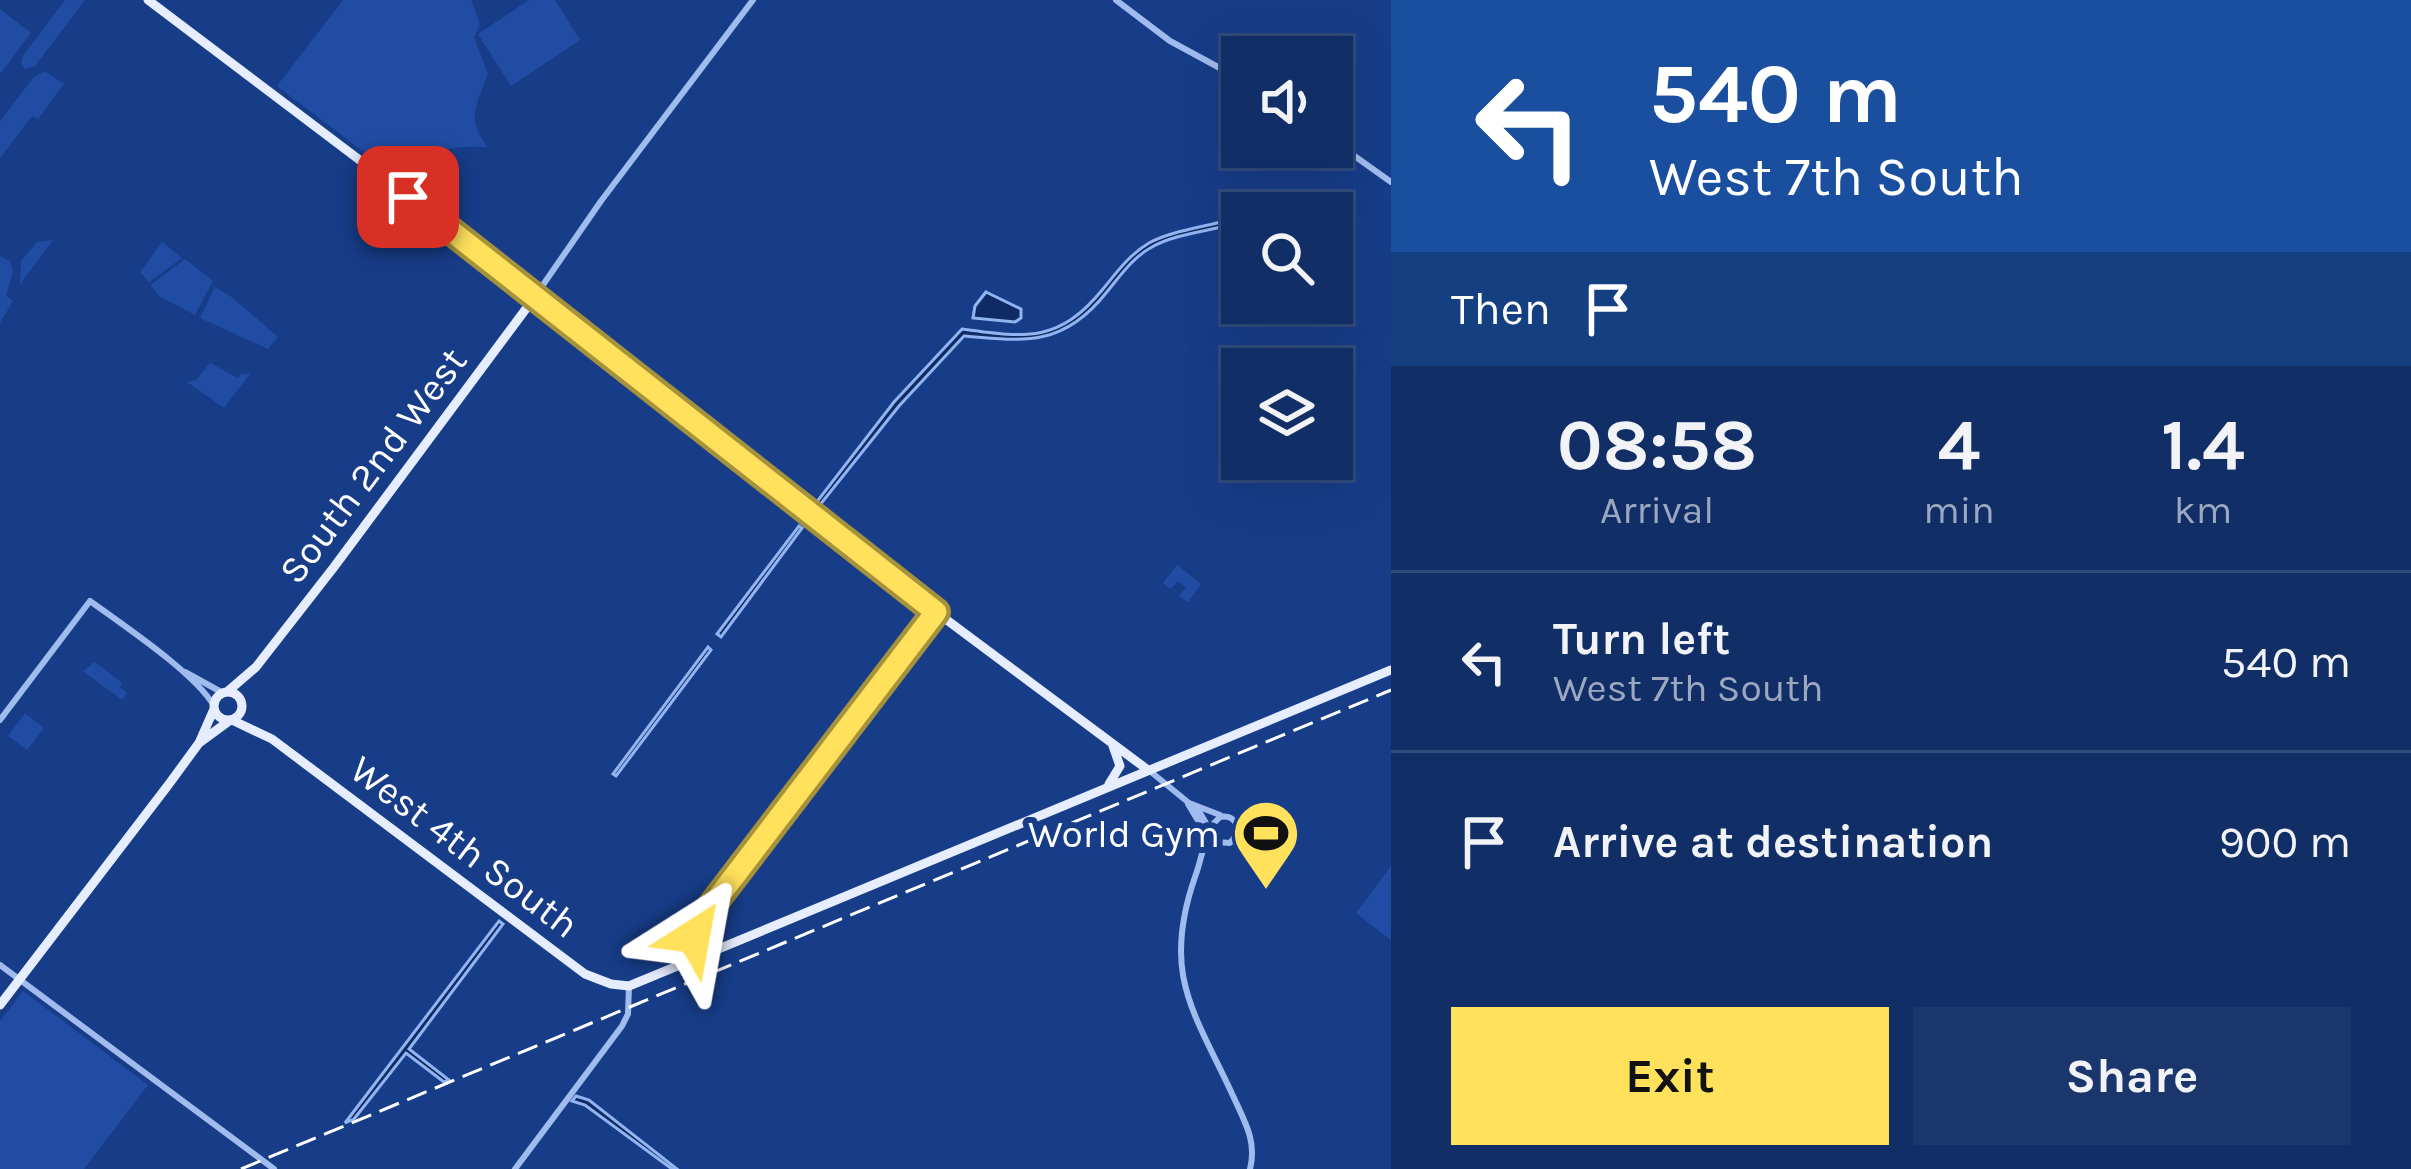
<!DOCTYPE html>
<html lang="en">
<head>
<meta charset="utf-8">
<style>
	body { margin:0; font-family:Karla,sans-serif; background:#1a366d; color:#f1f3f6; height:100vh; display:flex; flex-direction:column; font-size:45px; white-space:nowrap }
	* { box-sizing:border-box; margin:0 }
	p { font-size:39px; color:#9ca8c0 }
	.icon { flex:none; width:66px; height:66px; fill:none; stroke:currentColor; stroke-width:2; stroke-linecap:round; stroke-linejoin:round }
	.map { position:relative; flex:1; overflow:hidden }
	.details { display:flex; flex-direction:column; background:#112e67; width:1020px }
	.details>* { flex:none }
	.guide { background:#1a4fa0; color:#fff; overflow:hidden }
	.fabs { position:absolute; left:1221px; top:36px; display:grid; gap:24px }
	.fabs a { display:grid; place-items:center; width:132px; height:132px; border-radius:0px; background:#112e67; box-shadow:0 12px 48px #0002,0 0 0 3px #304a7b; font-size:60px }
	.pin { position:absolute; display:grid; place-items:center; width:102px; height:102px; color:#fff; margin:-51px; border-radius:24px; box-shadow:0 6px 18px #0006 }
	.me { position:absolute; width:132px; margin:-66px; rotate:34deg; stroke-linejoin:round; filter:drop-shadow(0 0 9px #0008) }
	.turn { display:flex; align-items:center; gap:42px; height:252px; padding:0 60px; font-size:54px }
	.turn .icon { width:156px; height:156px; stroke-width:2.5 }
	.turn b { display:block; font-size:84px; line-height:102px }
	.then { display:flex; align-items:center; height:114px; padding:0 60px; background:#0003; gap:24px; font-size:45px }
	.eta { display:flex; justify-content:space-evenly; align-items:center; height:204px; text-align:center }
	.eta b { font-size:72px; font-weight:700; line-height:84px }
	.primary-button { display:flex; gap:24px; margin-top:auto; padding:24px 60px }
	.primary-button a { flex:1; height:138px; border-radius:0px; background:#ffe15c; color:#111; font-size:48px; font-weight:700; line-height:138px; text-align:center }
	.primary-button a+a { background:#1a366d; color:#f1f3f6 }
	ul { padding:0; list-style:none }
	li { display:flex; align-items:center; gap:36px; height:180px; padding:0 60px; border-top:3px solid #304a7b }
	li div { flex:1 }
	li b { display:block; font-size:45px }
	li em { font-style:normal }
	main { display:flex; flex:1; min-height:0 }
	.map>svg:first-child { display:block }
</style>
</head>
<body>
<main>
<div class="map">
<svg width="1391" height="1169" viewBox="0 0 1391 1169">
	<rect width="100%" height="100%" fill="#173d89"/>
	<path fill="#204da3" d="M65 0H85L35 66 25 69 21 63 23 56Z
		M343 0H471L480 24 474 38 488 73C477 105 465 118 488 147 443 146 435 149 401 180L277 86Z
		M529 0H555L580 40 511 86 478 34Z
		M0 9 31 33 0 74Z
		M45 71 64 84 38 119 32 116 0 158V121L34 77Z
		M53 240 20 284 21 261 37 242Z
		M162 242 182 258 149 282 140 272Z
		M0 256 10 261 13 271 6 296 13 301 0 323Z
		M185 259 213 281 195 315 160 297 151 285Z
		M215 287 233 298 278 337 268 349 200 318Z
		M210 363 238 378 241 374H250L224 408 187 382 196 380Z
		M1177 565 1201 584 1188 602 1179 596 1186 587 1178 581 1170 589 1163 583Z
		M95 662 122 683 120 687 127 693 122 700 83 671Z
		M25 713 44 728 27 750 8 736Z
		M1391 866V940L1356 913Z
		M23 991 148 1085 84 1169H0V1021Z"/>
	<path fill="#0f2b66" stroke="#92b4f0" stroke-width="3" d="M1229 220 1225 226C1202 232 1173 235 1152 247 1133 257 1120 276 1106 293 1064 346 1026 342 964 336L899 406 815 511 812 508 894 402 962 329C1027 338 1059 343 1103 289 1117 272 1130 254 1149 243 1171 231 1204 227 1229 220Z
		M986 292 1021 309V318L1015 322 973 318 975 306Z
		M799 526 802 528 721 637 717 634Z
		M708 647 711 650 616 776 613 774Z
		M499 921 503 924 409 1049 449 1080 444 1082 406 1053 354 1119 345 1123Z
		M576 1096 589 1100 677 1169H672L585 1105 572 1101Z"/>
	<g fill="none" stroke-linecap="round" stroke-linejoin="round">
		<path stroke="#a0bbee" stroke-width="6" d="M1116 0 1170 41 1242 80
			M1332 140 1391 182
			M536 295 601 201 753 0
			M185 672 223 693
			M0 720 90 601C123 625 195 673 214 706
			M1151 772 1189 803 1220 815
			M1188 804 1203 829 1204 840
			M1196 806 1217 842 1230 843 1238 833C1238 821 1231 815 1220 817L1210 827
			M1210 833C1202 846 1201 862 1195 877 1161 975 1194 1011 1234 1098 1245 1122 1257 1142 1250 1169
			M700 957 694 941 700 921 936 612
			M0 965 274 1169
			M515 1169 622 1026 628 1014 629 986"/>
		<path stroke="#e6edff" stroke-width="9" d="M148 0 460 236 833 535 1148 770
			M214 706a14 14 0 1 1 28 0a14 14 0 1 1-28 0Z
			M227 692 256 667 334 567 534 298
			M232 720 272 739 585 974 611 984 629 986 1391 670
			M199 743 229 721
			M1109 784 1120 766 1113 746
			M0 1005 169 784 199 743 214 709"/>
		<path stroke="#fff" stroke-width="3" stroke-dasharray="21 9" stroke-linecap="butt" d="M241 1169 1391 690"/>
	</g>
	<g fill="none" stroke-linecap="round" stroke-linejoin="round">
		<defs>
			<path id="route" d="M408 197 936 612 700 921 694 936"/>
		</defs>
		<use href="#route" stroke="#a6923c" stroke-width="30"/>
		<use href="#route" stroke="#ffe15c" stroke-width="21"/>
	</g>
	<defs>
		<symbol id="stadium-pin" viewBox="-11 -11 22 30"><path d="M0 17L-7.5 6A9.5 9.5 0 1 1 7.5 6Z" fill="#ffe15c" stroke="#173d89"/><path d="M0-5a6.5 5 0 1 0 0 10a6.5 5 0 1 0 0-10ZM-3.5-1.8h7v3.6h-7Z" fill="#111"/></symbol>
	</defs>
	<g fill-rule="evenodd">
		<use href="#stadium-pin" x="1228" y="795" width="76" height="104"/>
	</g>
	<g text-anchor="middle" stroke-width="12" stroke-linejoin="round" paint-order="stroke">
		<g font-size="39" fill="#fff" stroke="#173d89">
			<text transform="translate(372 465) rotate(-53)" y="14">South 2nd West</text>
			<text transform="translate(465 846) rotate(37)" y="14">West 4th South</text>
		</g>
		<g font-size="39" fill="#fff" stroke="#173d89" text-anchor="end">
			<text x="1220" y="847">World Gym</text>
		</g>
	</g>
</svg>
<div class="fabs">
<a><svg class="icon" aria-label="sound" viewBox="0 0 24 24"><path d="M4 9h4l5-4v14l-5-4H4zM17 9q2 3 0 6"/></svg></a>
<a><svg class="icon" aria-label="search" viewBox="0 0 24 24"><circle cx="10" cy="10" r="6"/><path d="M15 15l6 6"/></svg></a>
<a><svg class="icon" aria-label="layers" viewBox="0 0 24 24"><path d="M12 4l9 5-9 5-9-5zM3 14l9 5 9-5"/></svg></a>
</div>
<div class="pin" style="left:408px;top:197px;background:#d93025"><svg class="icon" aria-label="arrive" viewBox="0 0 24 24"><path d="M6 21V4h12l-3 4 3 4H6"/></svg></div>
<svg class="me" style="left:694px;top:936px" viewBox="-20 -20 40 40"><path d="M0-17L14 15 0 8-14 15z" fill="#ffe15c" stroke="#fff" stroke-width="4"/></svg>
</div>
<section class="details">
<div class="guide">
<div class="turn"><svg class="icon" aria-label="left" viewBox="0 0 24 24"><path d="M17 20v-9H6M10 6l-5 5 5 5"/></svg><div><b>540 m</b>West 7th South</div></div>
<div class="then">Then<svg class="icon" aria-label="arrive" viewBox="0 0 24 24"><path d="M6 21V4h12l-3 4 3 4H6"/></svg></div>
</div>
<div class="eta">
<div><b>08:58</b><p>Arrival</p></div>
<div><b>4</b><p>min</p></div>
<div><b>1.4</b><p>km</p></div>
</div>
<ul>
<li><svg class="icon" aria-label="left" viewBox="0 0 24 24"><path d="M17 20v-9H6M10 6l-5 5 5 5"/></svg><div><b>Turn left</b><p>West 7th South</p></div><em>540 m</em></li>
<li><svg class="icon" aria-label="arrive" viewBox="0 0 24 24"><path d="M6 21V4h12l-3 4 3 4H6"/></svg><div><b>Arrive at destination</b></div><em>900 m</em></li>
</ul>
<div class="primary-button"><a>Exit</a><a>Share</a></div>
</section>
</main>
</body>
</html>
